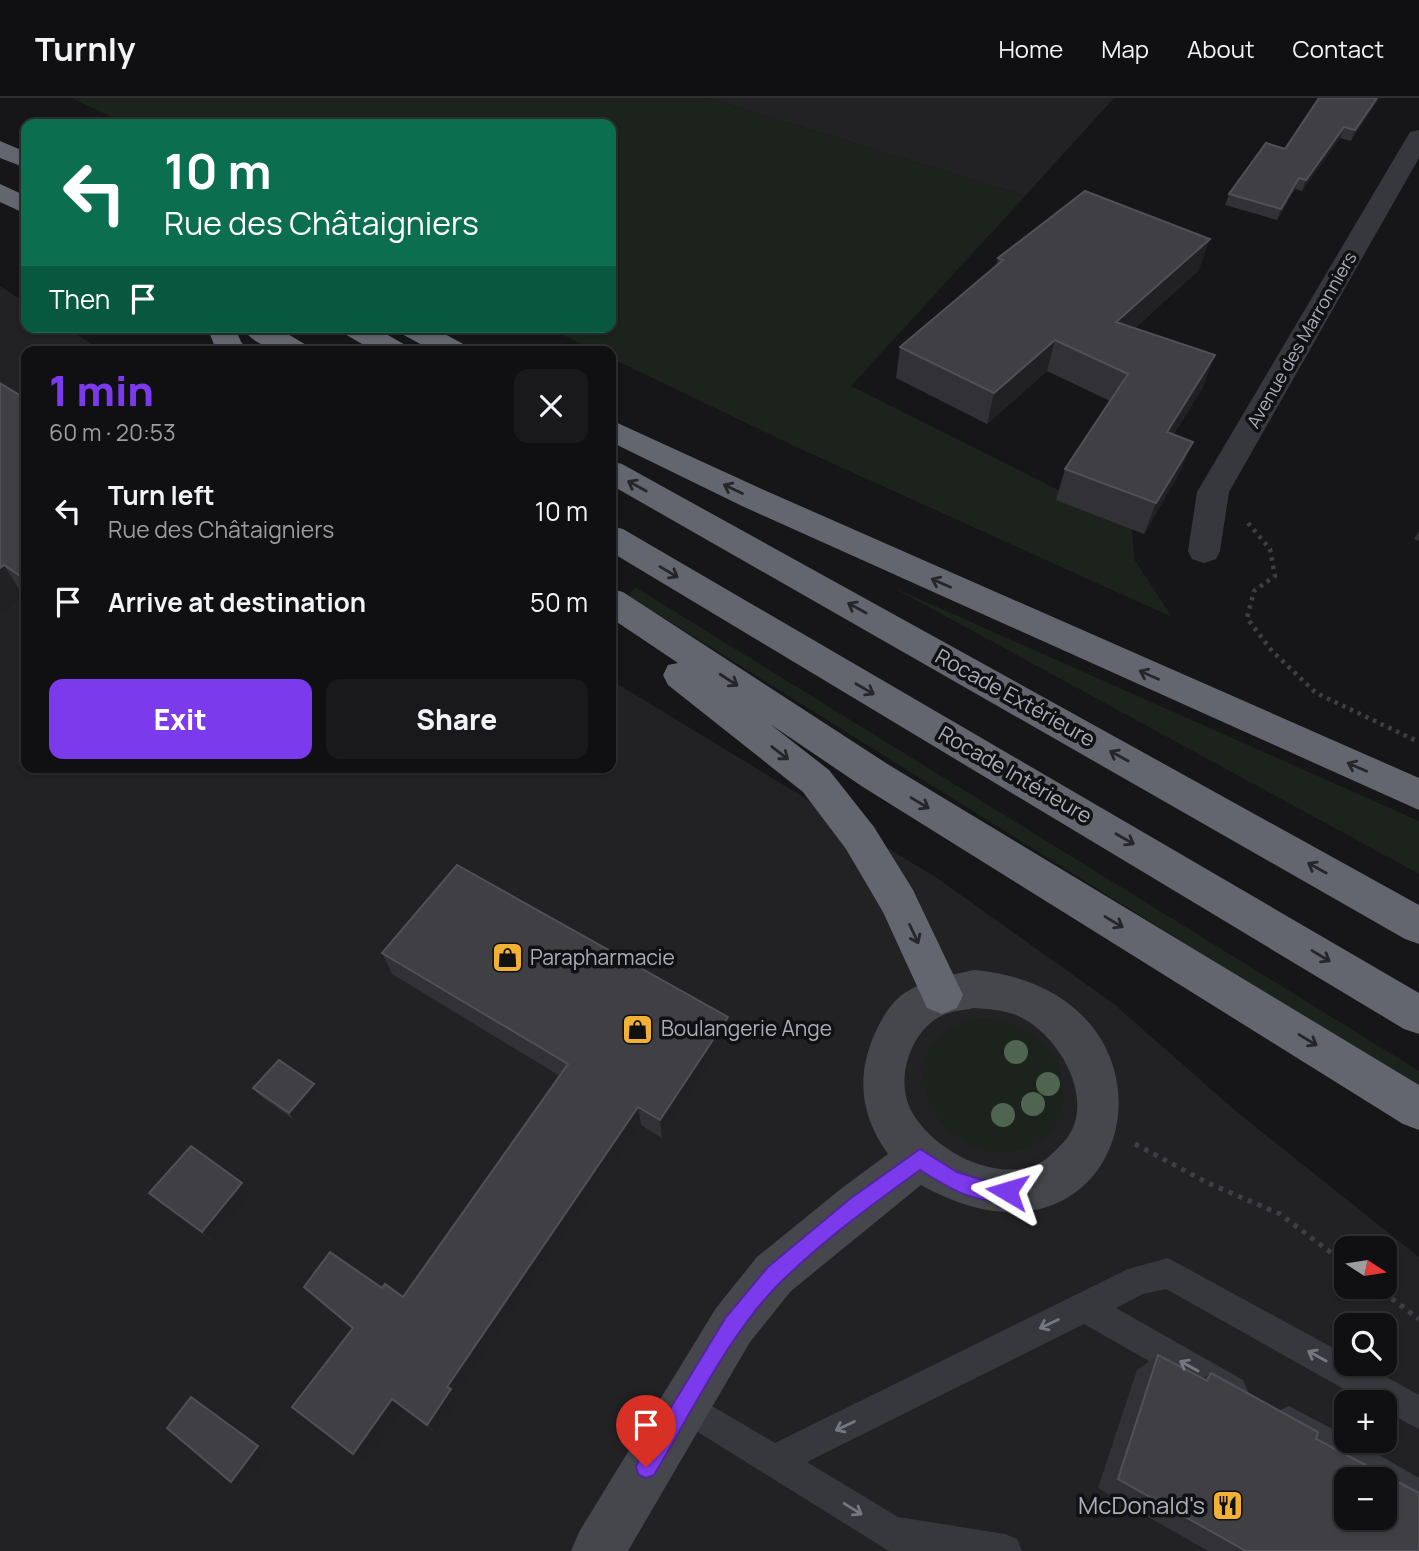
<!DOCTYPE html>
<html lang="en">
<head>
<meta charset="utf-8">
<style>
	body { margin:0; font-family:Manrope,sans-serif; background:#19191b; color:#f1f3f6; height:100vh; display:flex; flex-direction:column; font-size:26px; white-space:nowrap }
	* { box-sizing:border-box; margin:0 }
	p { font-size:23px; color:#9c9d9f }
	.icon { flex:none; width:38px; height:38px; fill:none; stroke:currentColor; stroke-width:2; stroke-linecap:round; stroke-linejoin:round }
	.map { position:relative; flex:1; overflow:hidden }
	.drawer { position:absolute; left:21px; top:248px; width:595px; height:427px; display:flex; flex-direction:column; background:#101012; border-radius:14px; box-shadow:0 2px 5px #0004,0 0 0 2px #303032 }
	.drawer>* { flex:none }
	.guide { position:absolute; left:21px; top:21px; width:595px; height:214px; border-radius:14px; box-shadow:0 2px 5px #0004,0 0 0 2px #303032; background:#0b6e4f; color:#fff; overflow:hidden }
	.needle { width:46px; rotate:102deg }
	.controls { position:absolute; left:1334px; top:1138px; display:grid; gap:14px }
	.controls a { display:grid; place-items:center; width:63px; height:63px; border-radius:14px; background:#101012; box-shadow:0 2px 5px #0004,0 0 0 2px #303032; font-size:35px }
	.pin { position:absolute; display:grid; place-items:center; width:60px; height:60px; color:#fff; margin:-72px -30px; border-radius:50% 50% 50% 0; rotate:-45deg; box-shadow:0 0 7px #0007 }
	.pin .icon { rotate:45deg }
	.me { position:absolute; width:77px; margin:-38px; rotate:277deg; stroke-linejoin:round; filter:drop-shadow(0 0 5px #0008) }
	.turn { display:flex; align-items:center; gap:24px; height:147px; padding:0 28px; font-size:32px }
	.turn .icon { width:91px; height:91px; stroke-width:2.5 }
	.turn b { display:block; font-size:49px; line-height:60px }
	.then { display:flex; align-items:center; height:66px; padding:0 28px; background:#0003; gap:14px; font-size:26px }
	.round { display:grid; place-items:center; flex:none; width:74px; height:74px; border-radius:14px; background:#19191b }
	.summary { display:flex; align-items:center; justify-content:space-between; height:119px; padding:0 28px }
	h1 { font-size:42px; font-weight:800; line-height:52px; color:#7c3aed }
	.primary-button { display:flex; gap:14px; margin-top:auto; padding:14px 28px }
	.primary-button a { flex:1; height:80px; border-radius:14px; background:#7c3aed; color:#fff; font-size:28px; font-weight:800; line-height:80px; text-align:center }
	.primary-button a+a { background:#19191b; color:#f1f3f6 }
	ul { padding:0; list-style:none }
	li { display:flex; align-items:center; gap:21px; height:91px; padding:0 28px }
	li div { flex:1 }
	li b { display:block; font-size:26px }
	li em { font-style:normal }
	header { display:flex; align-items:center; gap:42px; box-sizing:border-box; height:98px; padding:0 35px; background:#101012; border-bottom:2px solid #303032 }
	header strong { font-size:33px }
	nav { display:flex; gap:38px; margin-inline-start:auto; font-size:24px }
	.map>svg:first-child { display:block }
</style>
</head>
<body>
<header>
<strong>Turnly</strong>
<nav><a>Home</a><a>Map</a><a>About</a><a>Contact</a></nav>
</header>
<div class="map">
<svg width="1419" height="1453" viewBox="0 0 1419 1453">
	<rect width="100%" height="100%" fill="#161618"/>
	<path fill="#222225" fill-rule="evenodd" d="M708 0H1114L1025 98Z
		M0 188 26 205V229H65L104 254H26V670H611V582L937 780 1114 906 1238 1015 1419 1159V1453H0ZM1346 1150H1384V1188H1346ZM1346 1227H1384V1265H1346ZM1346 1304H1384V1342H1346ZM1346 1381H1384V1419H1346Z"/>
	<path fill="#1c231d" d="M72 0H708L1025 98 851 288 1132 429 1134 461 1172 519 794 348 611 260V254H598L547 229H611V26H126Z
		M635 489 1419 973V992L629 498Z
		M892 489 1419 723V776Z
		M984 920C1004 922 1021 927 1037 940 1067 964 1076 1018 1041 1042 955 1100 857 941 984 920Z"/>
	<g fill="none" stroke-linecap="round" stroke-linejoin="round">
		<path stroke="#3d3f44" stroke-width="4.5" stroke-dasharray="3.5 5" stroke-linecap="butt" d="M1248 425 1270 451 1275 478 1254 493 1247 520 1272 553 1316 595 1419 644"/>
		<path stroke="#3d3f44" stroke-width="5" stroke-dasharray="4.5 6" stroke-linecap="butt" d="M1135 1046 1208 1085 1280 1116 1346 1166
			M1375 1188 1419 1221"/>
		<path fill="#37383d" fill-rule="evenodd" d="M1168 1160 1346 1257V1265H1361L1419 1297V1331L1384 1313V1304H1367L1166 1191 1143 1196 1116 1210 1243 1282 1248 1293 1243 1304 1232 1309 1221 1304 1084 1226 807 1364 898 1419 1005 1436 1017 1441 1022 1453H889L672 1318 667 1307 672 1296 683 1291 775 1345 1128 1171Z
			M1289 1308 1346 1338V1342H1353L1419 1380V1415L1384 1397V1381H1357L1278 1335 1273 1324 1278 1313Z"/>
		<path fill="#37383d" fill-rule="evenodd" d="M1419 32V60L1229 394 1220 453 1216 461 1204 465 1192 461 1188 453 1197 394 1407 39 1410 34Z"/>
		<path fill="#45474d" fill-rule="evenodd" d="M974 872C1207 893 1136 1207 921 1087L791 1193 750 1244 628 1453H571L579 1434 716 1210 757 1159 842 1090 888 1056C860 1017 856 978 875 935 882 920 890 906 903 896 923 882 950 877 974 872ZM974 910C988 911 1003 912 1016 917 1060 935 1102 1009 1060 1048 1054 1054 1047 1061 1040 1065 996 1086 934 1053 912 1014 894 983 910 932 943 917 952 913 964 912 974 910Z"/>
		<path fill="#63666e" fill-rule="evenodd" d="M0 43 26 54V70L0 60Z
			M0 86 26 98V116L0 104Z
			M207 229H235L241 244 250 254H217Z
			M241 229H276L308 248 312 254C287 254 258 253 241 229Z
			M339 229H374L407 248 411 254H376L343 235Z
			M396 229H432L467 248 471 254H435L400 235Z
			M611 322 764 392 1419 680V712L742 408 611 344Z
			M611 363 622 366 1419 807V846L1405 841 611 387Z
			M611 428 623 431 1419 895V936L1404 931 611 454Z
			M611 491 623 494 889 667 1419 987V1032L1403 1026 863 689 770 626 829 672 874 729 913 792 963 897 957 910 942 916 927 910 883 814 846 751 803 694 668 587 663 577 668 567 678 565 611 520Z"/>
	</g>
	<g fill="#506452">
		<circle cx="1016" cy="954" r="12"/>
		<circle cx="1048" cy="986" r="12"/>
		<circle cx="1033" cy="1006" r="12"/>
		<circle cx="1003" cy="1017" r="12"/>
	</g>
	<path fill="#323236" d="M1379 0 1351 43 1340 40 1302 93 1295 91 1277 122 1225 107 1229 96 1285 51Z
		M998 160 1199 172 1135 230 1203 289 1173 337 1180 374 1144 436 1056 402 1065 371 1110 303 1047 273 987 326 896 280 900 249 996 169Z
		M0 285 26 301V501L0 519Z
		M1419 433V443L1414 441Z
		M382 855 728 940 662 1040 641 1027 457 1298 461 1301 437 1336 404 1311 367 1365 353 1356 352 1231 304 1189 382 1190 403 1199 560 978 392 876Z
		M253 990 319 992 294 1022 259 997Z
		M149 1095 253 1096 214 1144 163 1107Z
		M1158 1257 1201 1280 1211 1275 1316 1341 1419 1453H1208L1098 1390 1137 1272Z"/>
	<path fill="#212124" d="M1377 0H1379L1351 43 1355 32Z
		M1344 29 1340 40 1302 93 1306 82Z
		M1299 80 1295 91 1277 122 1281 111Z
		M1210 141 1199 172 1107 255 1116 224Z
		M1055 242 1047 273 987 326 994 295Z
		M1215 257 1203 289 1155 365 1167 334Z
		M1193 344 1180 374 1144 436 1156 405Z
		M4 467 25 501 0 519V470Z
		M728 919V940L662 1040 660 1022Z
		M314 986 319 992 294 1022 289 1015Z
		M638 1009 641 1027 457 1298 461 1301 437 1336 427 1327 447 1289Z
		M242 1085 253 1096 214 1144 202 1134Z
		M191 1299 204 1306 270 1354 244 1389 231 1384Z
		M392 1301 404 1311 367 1365 353 1356Z"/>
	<path fill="#3f3f44" stroke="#4f5156" stroke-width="2" fill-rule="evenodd" d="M1319 0H1377L1355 32 1344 29 1306 82 1299 80 1281 111 1229 96 1266 45 1285 51Z
		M1085 93 1210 141 1116 224 1215 257 1167 334 1193 344 1156 405 1065 371 1128 276 1055 242 994 295 900 249 1003 162 998 160Z
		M0 285 26 301V482L4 467 0 470Z
		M457 767 728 919 660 1022 638 1009 447 1289 451 1291 427 1327 392 1301 353 1356 292 1309 353 1230 304 1189 330 1154 382 1190 385 1186 403 1199 568 966 382 855Z
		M279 962 314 986 289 1015 253 990Z
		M191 1048 242 1085 202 1134 149 1095Z
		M1158 1257 1207 1283 1211 1275 1318 1334 1316 1341 1419 1395V1453H1246L1118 1381ZM1346 1381H1384V1419H1346Z
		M191 1299 258 1348 231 1384 167 1330Z"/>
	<defs><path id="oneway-shaft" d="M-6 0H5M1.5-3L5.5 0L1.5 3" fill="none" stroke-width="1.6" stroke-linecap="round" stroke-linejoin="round" transform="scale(1.75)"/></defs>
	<g stroke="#26262a">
		<use href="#oneway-shaft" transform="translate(637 388) rotate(-151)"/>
		<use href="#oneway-shaft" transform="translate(733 391) rotate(-154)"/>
		<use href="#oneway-shaft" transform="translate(669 474) rotate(31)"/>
		<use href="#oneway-shaft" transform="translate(941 485) rotate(-156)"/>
		<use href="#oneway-shaft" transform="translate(857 510) rotate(-151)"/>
		<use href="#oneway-shaft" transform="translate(1149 577) rotate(-156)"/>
		<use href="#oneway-shaft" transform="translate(729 582) rotate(33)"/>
		<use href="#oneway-shaft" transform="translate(865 591) rotate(30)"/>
		<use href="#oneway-shaft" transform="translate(780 655) rotate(38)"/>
		<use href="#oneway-shaft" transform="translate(1119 658) rotate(-151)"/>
		<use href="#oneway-shaft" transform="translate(1357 669) rotate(-156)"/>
		<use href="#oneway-shaft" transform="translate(920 705) rotate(31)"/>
		<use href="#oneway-shaft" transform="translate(1125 741) rotate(30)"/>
		<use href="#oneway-shaft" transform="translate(1317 770) rotate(-151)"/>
		<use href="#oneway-shaft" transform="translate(1114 824) rotate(31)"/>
		<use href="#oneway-shaft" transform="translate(914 836) rotate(65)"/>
		<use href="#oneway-shaft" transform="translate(1321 858) rotate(31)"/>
		<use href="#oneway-shaft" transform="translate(1308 942) rotate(31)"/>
	</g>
	<g stroke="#757881">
		<use href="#oneway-shaft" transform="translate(1049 1226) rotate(154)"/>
		<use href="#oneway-shaft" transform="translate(1317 1258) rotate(-151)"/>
		<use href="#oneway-shaft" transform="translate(1189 1268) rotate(-151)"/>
		<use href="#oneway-shaft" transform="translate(845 1328) rotate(154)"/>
		<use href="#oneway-shaft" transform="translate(853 1411) rotate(32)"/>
	</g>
	<path fill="#7c3aed" stroke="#51269a" stroke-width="2" d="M920 1051 957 1074 989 1084 1007 1083 1014 1086 1017 1093 1014 1099C983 1112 945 1088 920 1072 873 1106 825 1141 783 1182 733 1229 690 1317 654 1377L646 1380 639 1377 636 1369 639 1362 726 1219 768 1169 851 1100Z"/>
	<defs>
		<symbol id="shop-square" viewBox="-11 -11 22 22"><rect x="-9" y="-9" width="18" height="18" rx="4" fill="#f2b134" stroke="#111113"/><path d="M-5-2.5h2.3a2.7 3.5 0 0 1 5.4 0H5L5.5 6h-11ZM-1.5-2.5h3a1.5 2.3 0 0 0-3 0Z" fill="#111"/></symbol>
		<symbol id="restaurant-square" viewBox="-11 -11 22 22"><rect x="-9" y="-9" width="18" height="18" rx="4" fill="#f2b134" stroke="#111113"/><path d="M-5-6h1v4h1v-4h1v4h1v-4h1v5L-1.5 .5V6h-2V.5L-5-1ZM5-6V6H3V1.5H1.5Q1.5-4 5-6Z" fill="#111"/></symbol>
	</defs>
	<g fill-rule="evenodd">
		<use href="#shop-square" x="490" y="842" width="35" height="35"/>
		<use href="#shop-square" x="620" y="914" width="35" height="35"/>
		<use href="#restaurant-square" x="1210" y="1390" width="35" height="35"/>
	</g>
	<g text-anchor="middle" stroke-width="7" stroke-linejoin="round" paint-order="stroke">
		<g font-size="18" fill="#a8adb8" stroke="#111113">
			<text transform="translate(1302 242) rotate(-60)" y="6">Avenue des Marronniers</text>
		</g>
		<g font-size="21" fill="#a8adb8" stroke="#111113">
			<text transform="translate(1015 600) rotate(29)" y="7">Rocade Extérieure</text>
			<text transform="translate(1015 677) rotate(30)" y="7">Rocade Intérieure</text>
		</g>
		<g font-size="21" fill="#a8adb8" stroke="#111113" text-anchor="start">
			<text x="530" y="867">Parapharmacie</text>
			<text x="661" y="938">Boulangerie Ange</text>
		</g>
		<g font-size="24" fill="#a8adb8" stroke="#111113" text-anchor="end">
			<text x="1205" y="1416">McDonald's</text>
		</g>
	</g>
</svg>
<div class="controls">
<a><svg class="needle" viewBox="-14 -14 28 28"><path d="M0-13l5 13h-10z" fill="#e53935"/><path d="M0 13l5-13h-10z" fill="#9c9d9f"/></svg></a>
<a><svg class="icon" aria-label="search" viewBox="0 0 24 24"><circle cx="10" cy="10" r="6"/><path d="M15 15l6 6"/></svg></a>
<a>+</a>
<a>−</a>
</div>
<div class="pin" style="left:646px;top:1369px;background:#d93025"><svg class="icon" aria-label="arrive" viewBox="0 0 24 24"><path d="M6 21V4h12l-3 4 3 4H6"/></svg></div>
<svg class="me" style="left:1007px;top:1093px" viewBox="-20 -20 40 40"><path d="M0-17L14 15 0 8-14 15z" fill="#7c3aed" stroke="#fff" stroke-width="4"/></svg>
<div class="guide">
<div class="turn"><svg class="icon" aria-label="left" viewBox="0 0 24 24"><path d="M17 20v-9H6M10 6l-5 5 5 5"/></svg><div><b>10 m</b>Rue des Châtaigniers</div></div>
<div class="then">Then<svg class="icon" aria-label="arrive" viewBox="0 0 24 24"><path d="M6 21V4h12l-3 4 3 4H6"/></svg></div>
</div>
<section class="drawer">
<div class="summary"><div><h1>1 min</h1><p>60 m · 20:53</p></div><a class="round"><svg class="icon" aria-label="close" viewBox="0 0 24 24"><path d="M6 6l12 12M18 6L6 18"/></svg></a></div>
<ul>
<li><svg class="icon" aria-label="left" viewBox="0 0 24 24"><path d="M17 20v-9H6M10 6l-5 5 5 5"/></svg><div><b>Turn left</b><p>Rue des Châtaigniers</p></div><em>10 m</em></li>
<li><svg class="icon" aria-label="arrive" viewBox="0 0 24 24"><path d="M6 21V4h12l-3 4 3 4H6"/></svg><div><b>Arrive at destination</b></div><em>50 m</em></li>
</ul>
<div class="primary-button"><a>Exit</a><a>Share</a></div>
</section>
</div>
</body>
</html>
